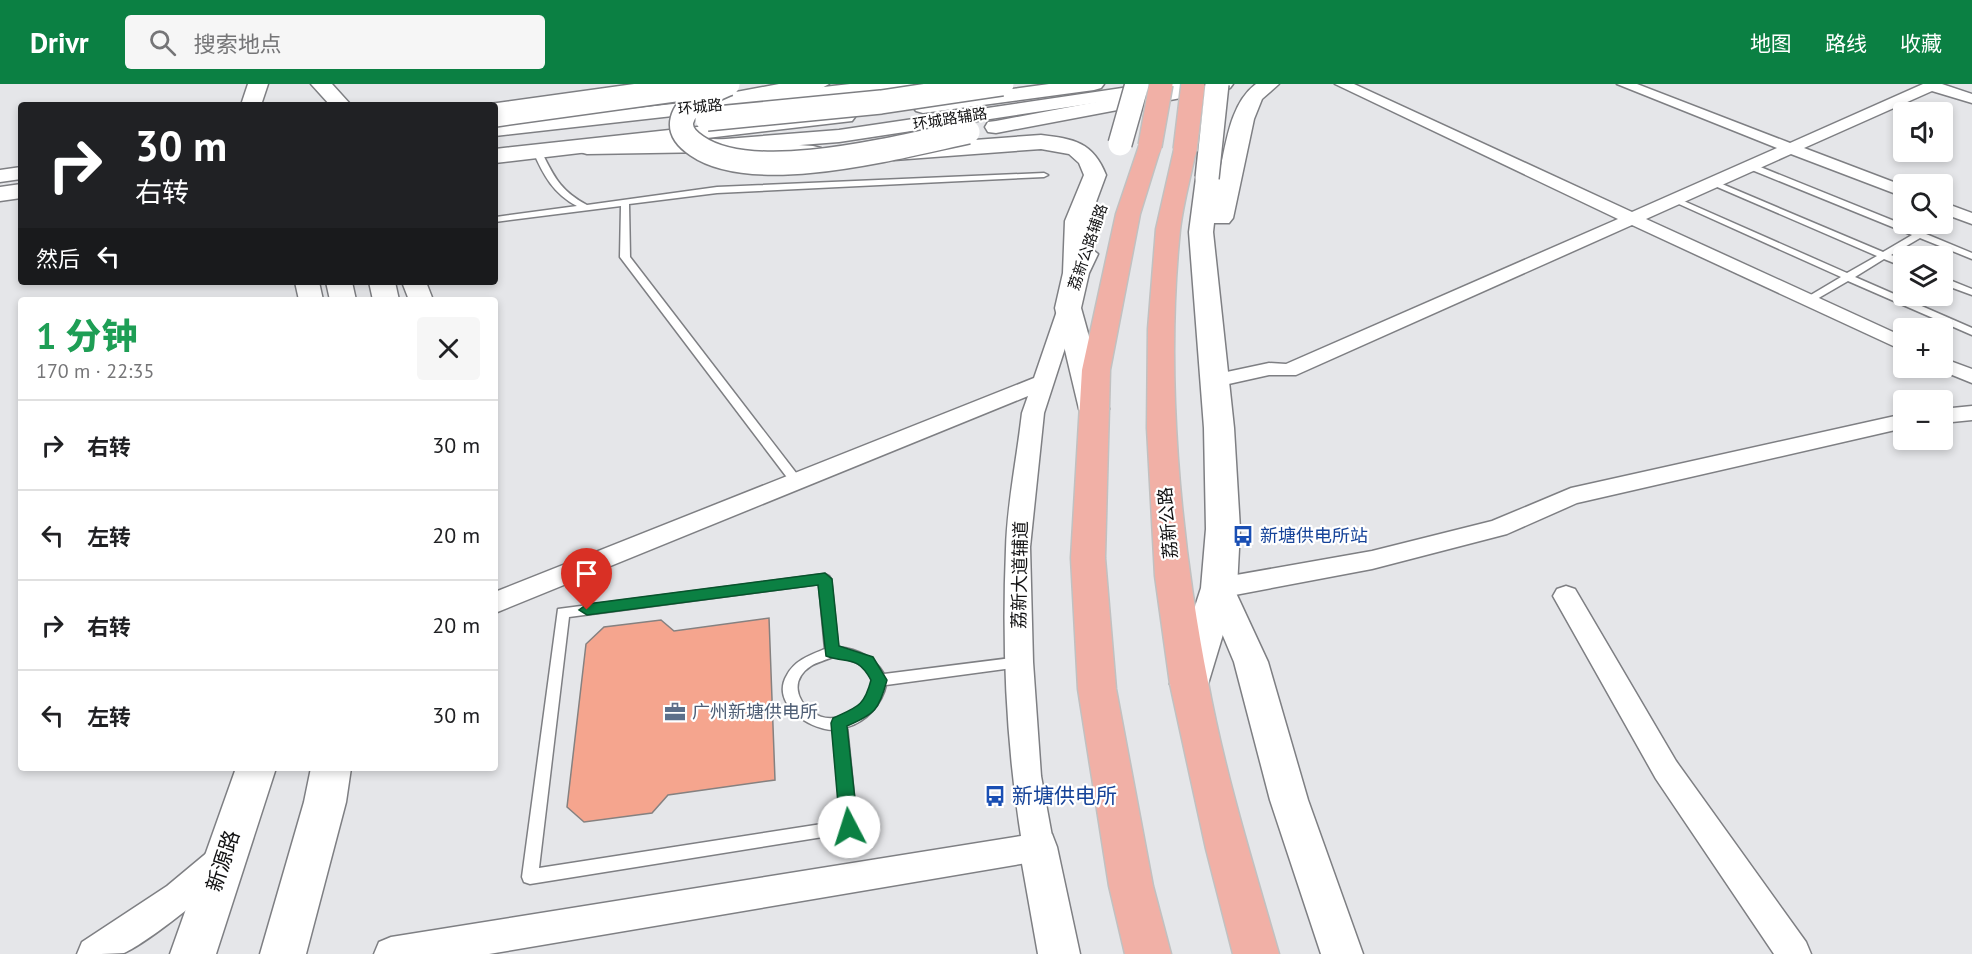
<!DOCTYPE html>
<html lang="zh">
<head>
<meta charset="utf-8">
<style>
	body { margin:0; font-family:"PT Sans","Noto Sans SC",sans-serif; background:#f6f6f6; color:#202124; height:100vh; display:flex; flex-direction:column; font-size:22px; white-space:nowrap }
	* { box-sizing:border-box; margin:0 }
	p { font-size:20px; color:#757577 }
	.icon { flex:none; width:33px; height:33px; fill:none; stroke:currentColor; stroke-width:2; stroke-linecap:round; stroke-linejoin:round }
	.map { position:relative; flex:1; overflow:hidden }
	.drawer { position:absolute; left:18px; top:213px; width:480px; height:474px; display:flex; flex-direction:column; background:#fff; border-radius:6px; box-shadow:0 3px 9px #0003 }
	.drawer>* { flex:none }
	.hud { position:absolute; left:18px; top:18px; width:480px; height:183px; border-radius:6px; box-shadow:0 3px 9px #0003; background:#202124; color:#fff; overflow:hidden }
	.fabs { position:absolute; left:1893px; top:18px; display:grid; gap:12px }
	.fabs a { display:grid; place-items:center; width:60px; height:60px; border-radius:6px; background:#fff; box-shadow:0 3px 9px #0003; font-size:30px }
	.pin { position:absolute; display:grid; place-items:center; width:51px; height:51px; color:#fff; margin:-62px -26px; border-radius:50% 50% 50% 0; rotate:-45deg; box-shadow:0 0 6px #0007 }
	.pin .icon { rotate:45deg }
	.me { position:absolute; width:66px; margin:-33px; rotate:355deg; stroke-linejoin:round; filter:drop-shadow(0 0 4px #0008) }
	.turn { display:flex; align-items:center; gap:21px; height:126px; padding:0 18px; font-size:27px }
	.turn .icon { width:78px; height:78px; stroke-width:2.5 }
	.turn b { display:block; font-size:42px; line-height:51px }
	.then { display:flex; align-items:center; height:57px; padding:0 18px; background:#0003; gap:12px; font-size:22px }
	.round { display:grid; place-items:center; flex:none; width:63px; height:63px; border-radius:6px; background:#f6f6f6 }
	.summary { display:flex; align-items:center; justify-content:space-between; height:102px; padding:0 18px }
	h1 { font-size:36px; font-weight:800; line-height:45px; color:#1e9e55 }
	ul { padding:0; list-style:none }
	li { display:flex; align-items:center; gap:18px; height:90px; padding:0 18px; border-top:2px solid #e0e0e0 }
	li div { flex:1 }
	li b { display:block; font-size:22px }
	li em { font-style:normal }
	header { display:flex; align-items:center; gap:36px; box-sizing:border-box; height:84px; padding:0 30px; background:#0b8043; color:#fff }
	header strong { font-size:28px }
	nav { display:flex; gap:33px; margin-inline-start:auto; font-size:21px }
	.search { width:420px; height:54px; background:#f6f6f6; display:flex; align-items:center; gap:15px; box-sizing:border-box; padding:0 21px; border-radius:6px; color:#757577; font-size:22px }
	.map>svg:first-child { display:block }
</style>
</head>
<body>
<header>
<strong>Drivr</strong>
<div class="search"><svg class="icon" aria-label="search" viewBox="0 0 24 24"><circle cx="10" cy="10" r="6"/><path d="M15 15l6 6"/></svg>搜索地点</div>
<nav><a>地图</a><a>路线</a><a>收藏</a></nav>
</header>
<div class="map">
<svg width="1972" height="870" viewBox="0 0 1972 870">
	<rect width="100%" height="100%" fill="#e5e6e9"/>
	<path fill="#f5a58e" stroke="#858180" stroke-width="1.5" d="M769 534 775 696 668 711 652 729 584 738 567 723 586 560 604 543 661 536 674 547Z"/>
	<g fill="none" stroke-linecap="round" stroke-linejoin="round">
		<defs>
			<path id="service" d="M534 65H540C554 92 559 106 587 121L717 103 1044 89 1048 91 1044 93 717 109 629 120 630 173 800 394 802 397 800 400H792L620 173 621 122 495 138 496 133 577 122C554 110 543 91 533 67Z
				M1747 80H1753L1919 147 1932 140H1941L1926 150 1972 169V175L1920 154 1891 171 1904 176V183L1884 175 1855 193 1972 244V251L1848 197 1810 219H1804V215L1841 193 1670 116 1677 114 1847 189 1877 172 1708 99 1715 97 1883 168 1912 151 1747 84Z
				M1942 193 1972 205V211L1942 200Z
				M825 490 829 492 831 495 838 563C857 565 874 573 884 590L1019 573 1024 574 1026 578 1024 582 1019 583 886 601C882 620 866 638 847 643L857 743 854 748 530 800 524 798 522 793 558 525ZM819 500 825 565C810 571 795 576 787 591 770 619 808 645 833 646L841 737 539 784 569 533ZM833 573C914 581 848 656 812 628 795 615 791 595 811 582 817 578 826 576 833 573Z"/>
			<path id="minor" d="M1335 0H1354L1632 128 1777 64 1617 0H1637L1790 59 1923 0H1942L1972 10V19L1932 7 1804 64 1904 102V113L1791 70 1646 135 1904 253V267L1632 141 1296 291H1269L1215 303 1208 302 1205 297 1208 292 1269 279 1286 280 1618 135Z
				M1942 118 1972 129V140L1942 129Z
				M1068 218 1078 224 1044 329 1030 463 1033 578 1041 692 1054 763 1049 773 1038 777 489 870H374L379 858 391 853 1021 752C1006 657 1002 560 1006 465 1007 420 1017 374 1022 329L1028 312 495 529V508L1034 294 1058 224Z
				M1942 274 1972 285V299L1935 284H1942Z
				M1972 322V336L1942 339V325Z
				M1904 330V344L1577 419 1507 450 1372 485 1219 514 1210 511 1206 504 1210 497 1219 494 1372 467 1492 437 1571 404Z
				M1566 502 1575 505 1676 677 1806 858 1811 870H1774L1656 695 1553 512 1557 505Z
				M220 762 231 767 236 777C226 798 147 859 124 869 112 870 90 870 77 870L82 858 167 802 209 767Z"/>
			<path id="tertiary" d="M779 0H829L820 5 746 16 693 28 684 22 693 16Z
				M1149 0H1195L1186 5 839 58 713 68 587 70 580 68 577 64 580 60 587 58 713 56 839 46Z
				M21 83V95L0 98V86Z
				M295 198H319L323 216H299Z
				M402 198H426L433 216H409Z
				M1219 492 1230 496 1268 578 1308 716 1363 870H1321L1270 716 1234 578 1203 504 1208 496Z
				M1038 745 1052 750 1057 763 1080 870H1038L1019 763 1024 750Z"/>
			<path id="secondary" d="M248 0H268L261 21H241Z
				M311 0H332L351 21H330Z
				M850 0H914L911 4 904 6 495 52V40Z
				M1049 0H1104L1101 4 1094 6 923 29 916 27 913 23 916 19 923 17Z
				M1191 0H1233L1230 4 1223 6 996 49 988 48 985 43 988 38 996 37Z
				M1256 0H1279L1262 15 1254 35 1233 134 1229 139H1214L1213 148 1234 344 1240 445 1237 504 1208 600 1202 611 1189 615 1176 611 1170 600 1201 504 1206 445 1204 344 1189 148 1196 94 1199 89H1215L1218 95C1226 63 1229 20 1256 0Z
				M845 27 852 29 855 33 852 37 495 79V65Z
				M1041 51C1074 55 1093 58 1106 91L1089 137V163L1098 170 1089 189 1081 224 1109 325 1105 332 1094 334 1083 332 1079 325 1055 224 1063 189 1065 137 1084 91 1079 79 1069 70 1041 65 894 76 886 74 883 69 886 64 894 62Z
				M713 55 813 62 821 64 824 69 821 74 813 76 705 67 702 62 705 57Z
				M21 100V114L0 117V103Z
				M326 198H352L356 216H330Z
				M369 198H395L399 216H373Z
				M236 684H276L216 870H170Z
				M311 684H351L346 718 306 870H260L304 718Z"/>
			<path id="primary" d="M1150 55 1158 57 1161 62 1140 130 1110 286 1105 474 1116 605 1153 802 1171 870H1125L1109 802 1078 605 1071 474 1082 286 1116 130 1139 62 1142 57Z
				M1185 59 1193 61 1196 66C1191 92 1183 119 1180 146 1165 291 1180 455 1208 598 1225 690 1253 780 1279 870H1233L1206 765 1170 600 1155 492 1147 344 1148 245 1156 145 1174 66 1177 61Z"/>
		</defs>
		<use href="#service" stroke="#7e7f83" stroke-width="3"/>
		<use href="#minor" stroke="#7e7f83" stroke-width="3"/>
		<use href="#tertiary" stroke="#7e7f83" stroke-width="3"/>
		<use href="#secondary" stroke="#7e7f83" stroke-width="3"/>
		<use href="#primary" stroke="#c1c1c1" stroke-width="3"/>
		<use href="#service" fill="#fff" fill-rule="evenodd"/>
		<use href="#minor" fill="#fff" fill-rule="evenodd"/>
		<use href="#tertiary" fill="#fff" fill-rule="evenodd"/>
		<use href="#secondary" fill="#fff" fill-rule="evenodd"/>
		<use href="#primary" fill="#f1b0a6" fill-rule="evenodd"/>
		<defs>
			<path id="secondary-bridge" d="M728 0C712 7 687 17 682 36 679 48 688 56 697 62 755 102 902 62 968 48
				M495 31 696 3
				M707 35 881 18 1002 0
				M1120 60 1137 0
				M1207 94 1217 0"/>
			<path id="primary-bridge" d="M1150 62 1161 0
				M1185 66 1193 0"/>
		</defs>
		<use href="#secondary-bridge" stroke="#7e7f83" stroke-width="26" stroke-linecap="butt"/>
		<use href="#primary-bridge" stroke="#c1c1c1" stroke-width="26" stroke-linecap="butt"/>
		<use href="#secondary-bridge" stroke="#fff" stroke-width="23"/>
		<use href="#primary-bridge" stroke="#f1b0a6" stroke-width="23"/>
	</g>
	<path fill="#0b8043" stroke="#07532c" stroke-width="1.5" d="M825 489 832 495 839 562 873 573 887 596C879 626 875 630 847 642L858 743 855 749 849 751 843 749 840 743 831 639 833 634C857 623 864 623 871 596 857 571 849 580 826 572L818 501 587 531 579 526 587 520Z"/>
	<defs>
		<symbol id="bus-bare" viewBox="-9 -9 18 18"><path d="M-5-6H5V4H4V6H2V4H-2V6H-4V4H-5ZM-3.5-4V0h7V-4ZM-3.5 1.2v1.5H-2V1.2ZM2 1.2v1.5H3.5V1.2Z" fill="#1a4fb4" stroke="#fff" stroke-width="2.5" paint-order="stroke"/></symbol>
		<symbol id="office-bare" viewBox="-9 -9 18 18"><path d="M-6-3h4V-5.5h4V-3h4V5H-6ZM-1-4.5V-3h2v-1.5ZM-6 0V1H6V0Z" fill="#5c6f8a" stroke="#fff" stroke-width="2.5" paint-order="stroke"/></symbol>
	</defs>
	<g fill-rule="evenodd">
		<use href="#bus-bare" x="1228" y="437" width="30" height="30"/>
		<use href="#office-bare" x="660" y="613" width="30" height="30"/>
		<use href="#bus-bare" x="980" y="697" width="30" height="30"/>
	</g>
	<g text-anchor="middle" stroke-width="4.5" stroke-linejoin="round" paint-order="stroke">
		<g font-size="15" fill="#111112" stroke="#fff">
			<text transform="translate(700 23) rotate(-6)" y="5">环城路</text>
			<text transform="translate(950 35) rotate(-9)" y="5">环城路辅路</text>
			<text transform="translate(1088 163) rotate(-71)" y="5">荔新公路辅路</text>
		</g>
		<g font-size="18" fill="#111112" stroke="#fff">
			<text transform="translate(1168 439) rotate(-95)" y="6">荔新公路</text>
			<text transform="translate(1020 491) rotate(-89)" y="6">荔新大道辅道</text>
		</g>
		<g font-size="18" fill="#164399" stroke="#fff" text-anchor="start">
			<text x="1260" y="458">新塘供电所站</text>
		</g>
		<g font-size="18" fill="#4e5e75" stroke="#fff" text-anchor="start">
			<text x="692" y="634">广州新塘供电所</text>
		</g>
		<g font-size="21" fill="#164399" stroke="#fff" text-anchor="start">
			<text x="1012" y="719">新塘供电所</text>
		</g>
		<g font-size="21" fill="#111112" stroke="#fff">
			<text transform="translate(223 777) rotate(-72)" y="7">新源路</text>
		</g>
	</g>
</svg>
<div class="fabs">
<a><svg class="icon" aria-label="sound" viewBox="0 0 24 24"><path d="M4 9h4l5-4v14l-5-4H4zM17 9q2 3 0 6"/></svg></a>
<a><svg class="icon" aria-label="search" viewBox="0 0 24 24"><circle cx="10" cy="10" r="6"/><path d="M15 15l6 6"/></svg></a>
<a><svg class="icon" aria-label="layers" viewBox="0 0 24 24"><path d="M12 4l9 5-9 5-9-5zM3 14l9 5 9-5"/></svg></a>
<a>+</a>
<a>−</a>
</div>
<div class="pin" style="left:587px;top:526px;background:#d93025"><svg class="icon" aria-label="arrive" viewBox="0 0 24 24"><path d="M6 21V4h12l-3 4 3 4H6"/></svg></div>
<svg class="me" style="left:849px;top:743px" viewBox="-20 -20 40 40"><circle r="19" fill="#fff"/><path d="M0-13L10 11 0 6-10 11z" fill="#0b8043"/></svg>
<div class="hud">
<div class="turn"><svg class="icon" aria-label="right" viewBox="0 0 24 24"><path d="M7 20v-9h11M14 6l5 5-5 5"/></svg><div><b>30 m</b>右转</div></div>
<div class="then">然后<svg class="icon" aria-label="left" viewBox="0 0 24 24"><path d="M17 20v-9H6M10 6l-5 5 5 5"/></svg></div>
</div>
<section class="drawer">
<div class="summary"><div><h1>1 分钟</h1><p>170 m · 22:35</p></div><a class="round"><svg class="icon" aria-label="close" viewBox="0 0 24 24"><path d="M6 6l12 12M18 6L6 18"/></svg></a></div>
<ul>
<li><svg class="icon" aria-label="right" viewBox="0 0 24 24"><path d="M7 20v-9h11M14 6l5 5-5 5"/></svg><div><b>右转</b></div><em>30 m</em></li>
<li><svg class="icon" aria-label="left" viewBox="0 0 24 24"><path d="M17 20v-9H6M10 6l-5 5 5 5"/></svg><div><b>左转</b></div><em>20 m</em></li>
<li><svg class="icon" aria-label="right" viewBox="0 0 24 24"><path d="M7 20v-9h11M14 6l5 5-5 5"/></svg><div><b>右转</b></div><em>20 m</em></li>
<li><svg class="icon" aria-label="left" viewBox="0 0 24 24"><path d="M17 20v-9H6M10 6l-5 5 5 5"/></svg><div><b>左转</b></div><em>30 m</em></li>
</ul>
</section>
</div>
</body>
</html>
